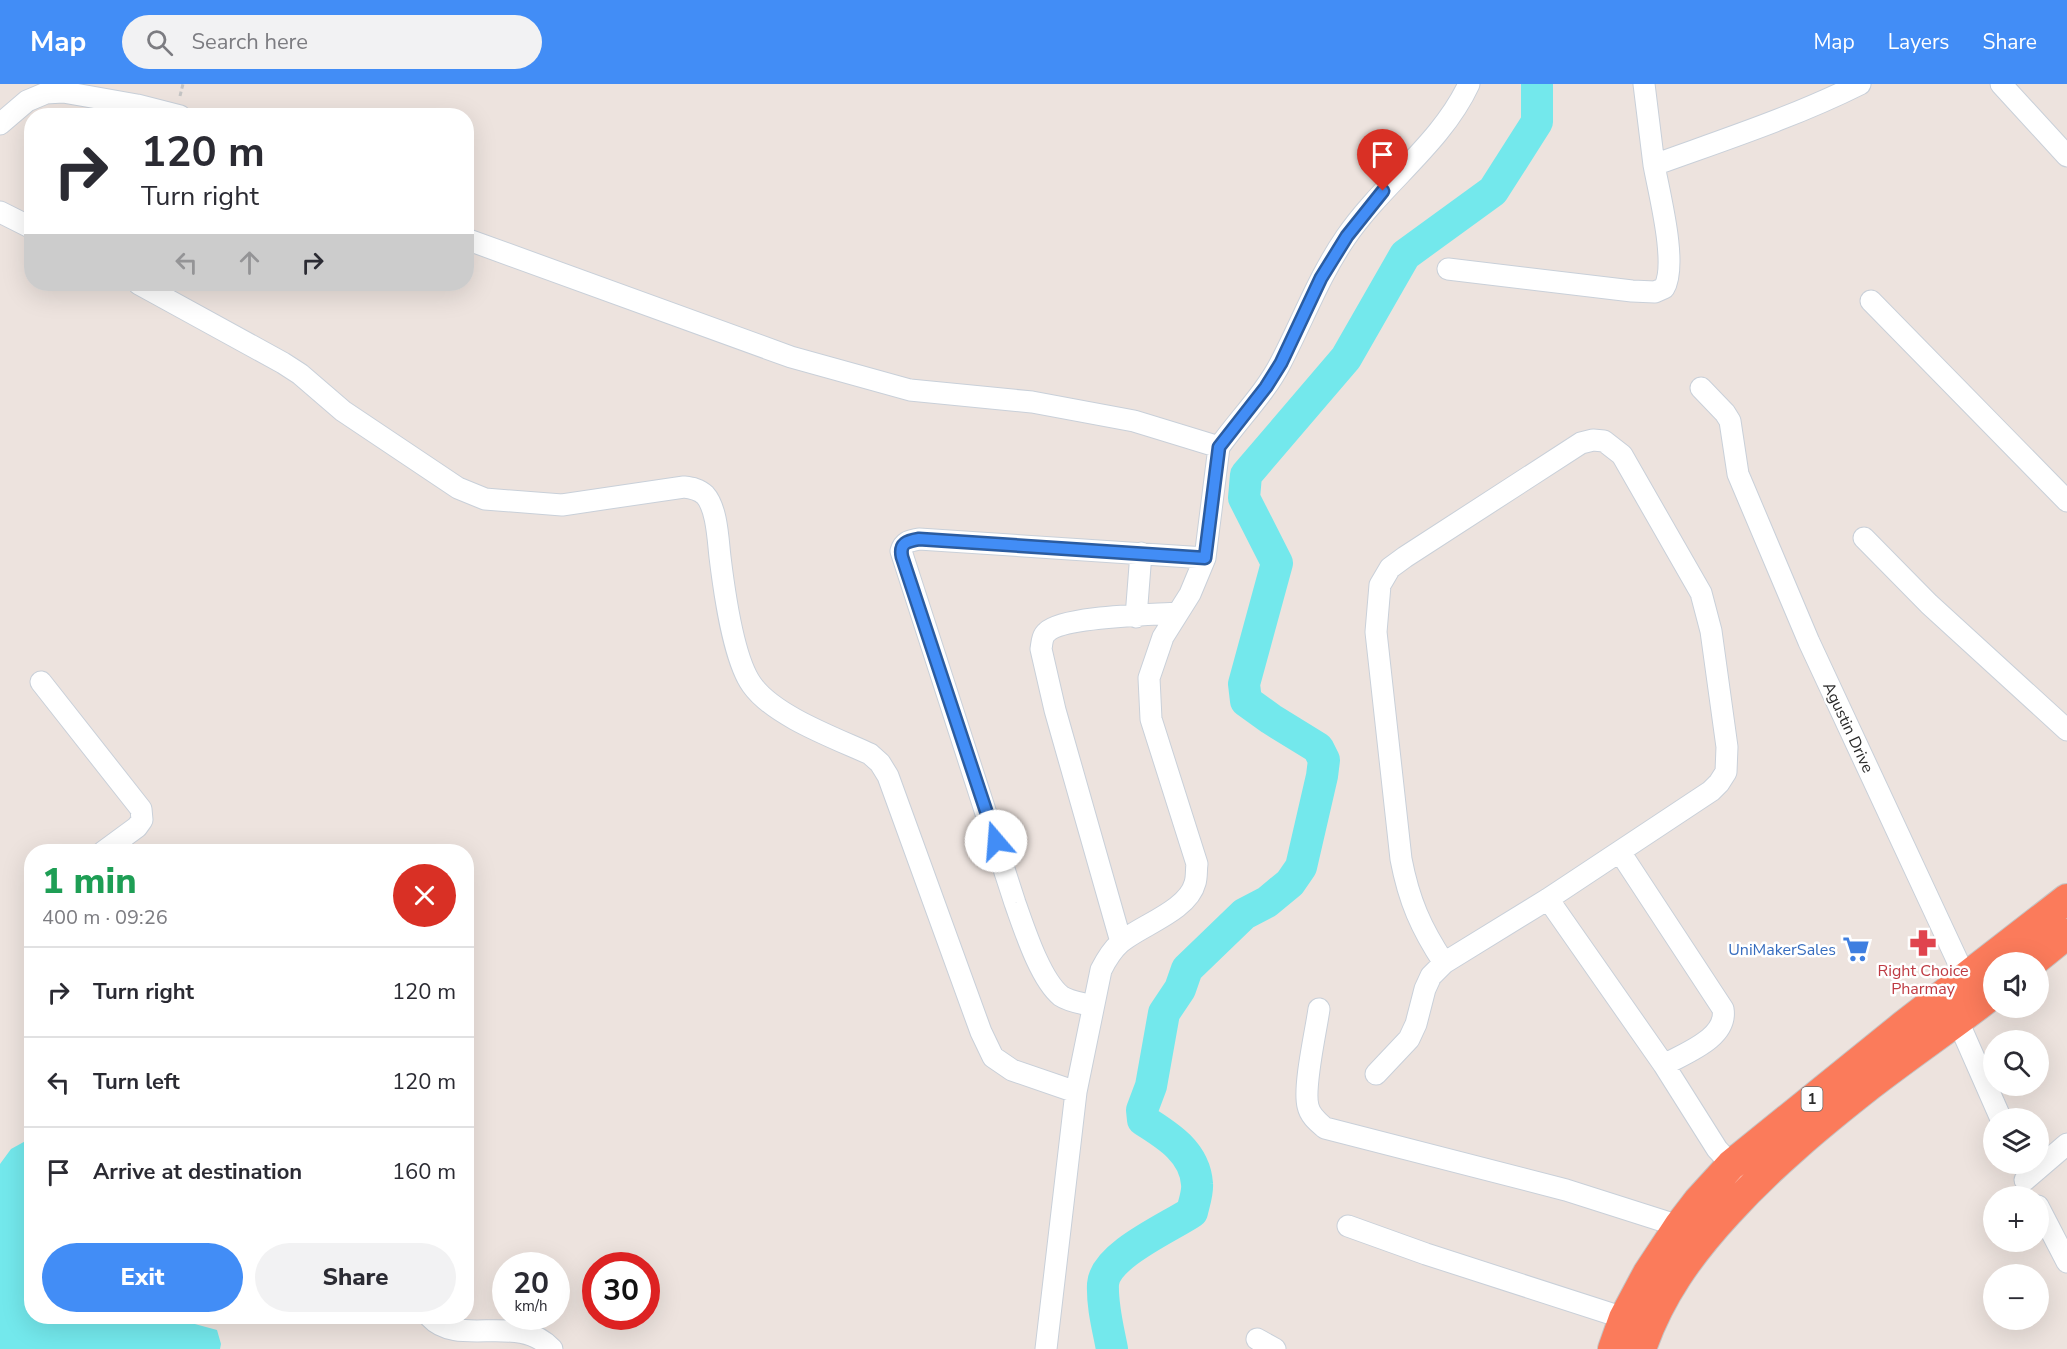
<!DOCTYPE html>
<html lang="en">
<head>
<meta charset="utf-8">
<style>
	body { margin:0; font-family:"Nunito Sans",sans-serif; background:#f2f2f3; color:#2b2b33; height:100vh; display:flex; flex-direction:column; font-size:22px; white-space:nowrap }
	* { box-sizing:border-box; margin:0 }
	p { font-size:20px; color:#7c7c81 }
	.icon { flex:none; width:33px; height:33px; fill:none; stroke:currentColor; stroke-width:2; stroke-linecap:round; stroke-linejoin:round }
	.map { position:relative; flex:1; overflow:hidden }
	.drawer { position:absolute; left:24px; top:760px; width:450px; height:480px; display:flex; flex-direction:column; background:#fff; border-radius:24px; box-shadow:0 6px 24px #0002 }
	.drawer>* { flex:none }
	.top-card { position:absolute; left:24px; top:24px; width:450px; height:183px; border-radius:24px; box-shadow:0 6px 24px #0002; background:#fff; color:#2b2b33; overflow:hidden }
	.controls { position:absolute; left:1983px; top:868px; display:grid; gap:12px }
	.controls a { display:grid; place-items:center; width:66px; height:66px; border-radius:50%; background:#fff; box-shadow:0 6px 24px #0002; font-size:30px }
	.speed { position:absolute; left:492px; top:1168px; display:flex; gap:12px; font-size:30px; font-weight:700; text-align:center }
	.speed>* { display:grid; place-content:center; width:78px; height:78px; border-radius:50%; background:#fff; box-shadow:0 6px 24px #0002; line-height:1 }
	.speed small { font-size:15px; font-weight:400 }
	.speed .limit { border:9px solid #d22; background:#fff; color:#111 }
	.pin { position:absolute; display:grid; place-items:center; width:51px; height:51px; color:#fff; margin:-62px -26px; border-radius:50% 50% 50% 0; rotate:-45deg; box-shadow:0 0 6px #0007 }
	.pin .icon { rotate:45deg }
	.me { position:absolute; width:66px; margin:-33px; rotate:342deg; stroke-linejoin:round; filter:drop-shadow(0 0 4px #0008) }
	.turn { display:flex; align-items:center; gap:21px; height:126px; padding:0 18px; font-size:27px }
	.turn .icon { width:78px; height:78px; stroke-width:2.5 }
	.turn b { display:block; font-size:42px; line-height:51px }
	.lanes { display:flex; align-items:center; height:57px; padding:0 18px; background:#0003; justify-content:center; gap:30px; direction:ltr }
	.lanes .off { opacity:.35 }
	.round { display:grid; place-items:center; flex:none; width:63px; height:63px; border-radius:32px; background:#f2f2f3 }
	.head { display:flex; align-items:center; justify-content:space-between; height:102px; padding:0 18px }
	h1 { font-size:36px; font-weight:800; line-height:45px; color:#1e9e55 }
	.primary-button { display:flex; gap:12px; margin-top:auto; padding:12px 18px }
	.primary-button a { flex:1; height:69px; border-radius:36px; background:#428df6; color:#fff; font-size:24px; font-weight:800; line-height:69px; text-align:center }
	.primary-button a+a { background:#f2f2f3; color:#2b2b33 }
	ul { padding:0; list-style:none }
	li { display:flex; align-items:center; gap:18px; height:90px; padding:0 18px; border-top:2px solid #e1e1e2 }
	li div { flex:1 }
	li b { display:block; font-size:22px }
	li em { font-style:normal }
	header { display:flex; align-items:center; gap:36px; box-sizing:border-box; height:84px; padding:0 30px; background:#428df6; color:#fff }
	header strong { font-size:28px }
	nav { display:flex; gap:33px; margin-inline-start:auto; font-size:21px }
	.search { width:420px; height:54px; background:#f2f2f3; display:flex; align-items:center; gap:15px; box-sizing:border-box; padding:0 21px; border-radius:33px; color:#7c7c81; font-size:22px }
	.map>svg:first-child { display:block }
</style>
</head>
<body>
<header>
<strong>Map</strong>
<div class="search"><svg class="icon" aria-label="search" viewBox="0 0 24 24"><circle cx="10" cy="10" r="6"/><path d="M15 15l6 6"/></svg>Search here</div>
<nav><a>Map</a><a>Layers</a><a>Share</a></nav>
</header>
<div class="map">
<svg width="2067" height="1265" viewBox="0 0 2067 1265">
	<rect width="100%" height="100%" fill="#ede3de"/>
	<path fill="#73e8ec" d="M31 1054 32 1233H169L217 1246 221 1260 220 1265H0V1080L11 1065Z"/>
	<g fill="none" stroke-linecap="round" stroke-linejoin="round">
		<path stroke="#73e8ec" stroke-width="32" d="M1112 1265C1108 1244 1102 1222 1103 1200 1105 1171 1170 1143 1192 1128 1194 1119 1198 1108 1197 1100 1195 1068 1167 1051 1143 1036L1142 1026 1151 1002 1164 929 1180 905 1187 885 1244 830 1267 818 1290 799 1301 783 1322 692 1324 676 1318 664 1271 635 1246 617 1244 600 1277 479 1244 414 1246 391 1346 274 1405 171 1493 107 1537 38V0"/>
		<defs>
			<path id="minor" d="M1644 0 1654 81
				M2001 0 2067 72
				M0 40 27 17 46 9 63 8 137 21 180 32
				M0 128 32 144
				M466 155 791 273 910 306 1032 318 1134 337 1219 363 1205 474 1190 510 1163 553 1149 594 1151 635 1197 780C1196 786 1197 793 1195 799 1188 827 1139 842 1120 859 1111 867 1106 876 1101 886L1076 1008 1046 1265
				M1448 185 1632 207 1655 208 1664 204C1678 181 1659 109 1654 81 1723 56 1794 33 1860 0
				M139 200 283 279 300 290 343 327 458 404 485 415 562 421 684 403C692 404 699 405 705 411 717 424 718 456 720 473 724 506 733 575 752 601 774 632 835 654 870 670L880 679 888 692 981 948 993 973 1012 986 1076 1008
				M1871 217 2067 417
				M1701 304 1725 329 1730 337 1738 390 1809 558 1966 895
				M1593 356 1604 357 1622 371 1701 509 1711 547 1727 663 1726 688 1719 699 1711 707 1548 815 1444 879C1421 844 1409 817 1401 775L1376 548 1380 501 1390 484 1405 473 1581 359Z
				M1219 363C1239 335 1266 308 1281 278 1303 236 1319 192 1346 153 1383 99 1441 60 1469 0
				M1864 454 1929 520 2067 646
				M1136 533 1141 469
				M41 598 141 725 142 736 137 743 103 768
				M1620 768 1723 925C1728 954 1685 969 1664 981
				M1548 815 1664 981 1717 1065 1740 1090
				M1121 858 1055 626 1041 565C1042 559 1042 552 1047 548 1064 532 1152 531 1178 529
				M1093 922C1082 919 1070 918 1061 912 1040 895 1024 844 1015 819L901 467C904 457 910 457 919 455L1205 474
				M1319 925C1316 947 1303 1003 1308 1022 1310 1032 1318 1038 1325 1044L1566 1106 1679 1142
				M1953 926 2001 1035
				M1376 990 1409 955 1416 940 1425 905 1431 892 1444 879
				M2025 1096 2067 1060
				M2038 1122 2067 1178
				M1348 1142 1426 1170 1624 1234
				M430 1233C458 1264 519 1228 552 1265
				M1257 1255 1275 1265"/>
			<path id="highway" d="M2031 879 2067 850
				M1613 1265 1624 1234 1648 1189 1679 1142 1699 1116 1731 1081 1903 942 2067 815
				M1641 1265C1659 1212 1690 1169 1728 1128 1771 1081 1819 1041 1870 1001 1910 970 1953 941 1994 909"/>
		</defs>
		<use href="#minor" stroke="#c9d0d9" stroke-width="23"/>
		<use href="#highway" stroke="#c4c4c4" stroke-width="32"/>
		<path stroke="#c4c4c4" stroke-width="3" stroke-dasharray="4.5 3" stroke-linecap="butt" d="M180 12 183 0"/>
		<use href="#minor" stroke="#fff" stroke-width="21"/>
		<use href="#highway" stroke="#fb7b5b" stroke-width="30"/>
	</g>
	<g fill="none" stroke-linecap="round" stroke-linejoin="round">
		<defs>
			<path id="route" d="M996 757 902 473C899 459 907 457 919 455L1205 474 1219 363 1266 303 1281 279 1321 194 1347 152 1383 107"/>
		</defs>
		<use href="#route" stroke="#2b5ca0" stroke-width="15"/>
		<use href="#route" stroke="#428df6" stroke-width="10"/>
	</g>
	<defs>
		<symbol id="pharmacy-bare" viewBox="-9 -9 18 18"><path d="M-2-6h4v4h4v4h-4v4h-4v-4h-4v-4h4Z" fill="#e0444e" stroke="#fff" stroke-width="2.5" paint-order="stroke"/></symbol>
		<symbol id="supermarket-bare" viewBox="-9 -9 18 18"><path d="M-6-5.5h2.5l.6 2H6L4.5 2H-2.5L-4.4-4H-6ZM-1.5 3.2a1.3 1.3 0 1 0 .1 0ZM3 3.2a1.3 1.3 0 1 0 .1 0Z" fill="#3f7fe0" stroke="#fff" stroke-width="2.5" paint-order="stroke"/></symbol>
	</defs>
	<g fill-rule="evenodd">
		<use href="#pharmacy-bare" x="1904" y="840" width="38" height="38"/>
		<use href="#supermarket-bare" x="1837" y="846" width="38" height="38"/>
	</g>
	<g text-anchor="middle" stroke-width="5" stroke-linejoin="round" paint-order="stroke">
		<rect fill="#fff" stroke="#6b6b6b" stroke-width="1.5" x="1801.5" y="1003" width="21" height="24" rx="4.5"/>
		<g font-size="15" font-weight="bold" fill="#2b2b2b">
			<text x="1812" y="1020">1</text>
		</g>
		<g font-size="16" fill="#2b2b2b" stroke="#fff">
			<text transform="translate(1849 643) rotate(65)" y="6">Agustin Drive</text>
		</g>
		<g font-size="16" fill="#366cbe" stroke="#fff" text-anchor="end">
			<text x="1836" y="871">UniMakerSales</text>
		</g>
		<g font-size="16" fill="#be3a42" stroke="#fff">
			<text x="1923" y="892">Right Choice<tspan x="1923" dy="18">Pharmay</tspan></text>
		</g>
	</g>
</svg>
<div class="controls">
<a><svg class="icon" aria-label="sound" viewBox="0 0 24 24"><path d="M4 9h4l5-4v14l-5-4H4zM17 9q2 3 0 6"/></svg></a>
<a><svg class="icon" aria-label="search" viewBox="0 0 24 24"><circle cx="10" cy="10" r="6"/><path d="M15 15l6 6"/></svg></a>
<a><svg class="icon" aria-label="layers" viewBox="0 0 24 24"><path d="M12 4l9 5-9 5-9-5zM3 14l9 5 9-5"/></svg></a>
<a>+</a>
<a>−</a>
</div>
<div class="speed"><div>20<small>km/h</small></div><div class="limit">30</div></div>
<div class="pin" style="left:1383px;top:107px;background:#d93025"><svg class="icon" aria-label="arrive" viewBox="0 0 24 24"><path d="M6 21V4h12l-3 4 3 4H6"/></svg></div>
<svg class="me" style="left:996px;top:757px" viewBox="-20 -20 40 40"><circle r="19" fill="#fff"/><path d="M0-13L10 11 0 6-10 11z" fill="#428df6"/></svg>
<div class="top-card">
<div class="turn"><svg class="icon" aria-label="right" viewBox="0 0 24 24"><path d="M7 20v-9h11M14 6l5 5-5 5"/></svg><div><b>120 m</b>Turn right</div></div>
<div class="lanes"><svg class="icon off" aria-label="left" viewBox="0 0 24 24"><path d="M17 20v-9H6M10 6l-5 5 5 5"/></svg><svg class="icon off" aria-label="ahead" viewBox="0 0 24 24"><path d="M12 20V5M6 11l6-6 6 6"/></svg><svg class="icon" aria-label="right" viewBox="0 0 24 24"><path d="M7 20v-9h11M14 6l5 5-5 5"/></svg></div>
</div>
<section class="drawer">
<div class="head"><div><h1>1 min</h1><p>400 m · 09:26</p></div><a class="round" style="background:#d93025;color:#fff"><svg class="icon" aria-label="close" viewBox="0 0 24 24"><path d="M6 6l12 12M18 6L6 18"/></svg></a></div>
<ul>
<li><svg class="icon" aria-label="right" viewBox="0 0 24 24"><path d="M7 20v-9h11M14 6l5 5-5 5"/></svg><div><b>Turn right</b></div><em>120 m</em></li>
<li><svg class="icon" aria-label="left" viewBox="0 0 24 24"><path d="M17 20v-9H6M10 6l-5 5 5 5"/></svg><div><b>Turn left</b></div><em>120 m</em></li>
<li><svg class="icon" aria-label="arrive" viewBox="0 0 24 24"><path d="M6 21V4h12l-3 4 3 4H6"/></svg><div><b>Arrive at destination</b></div><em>160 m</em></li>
</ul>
<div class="primary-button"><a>Exit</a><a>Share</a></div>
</section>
</div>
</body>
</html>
